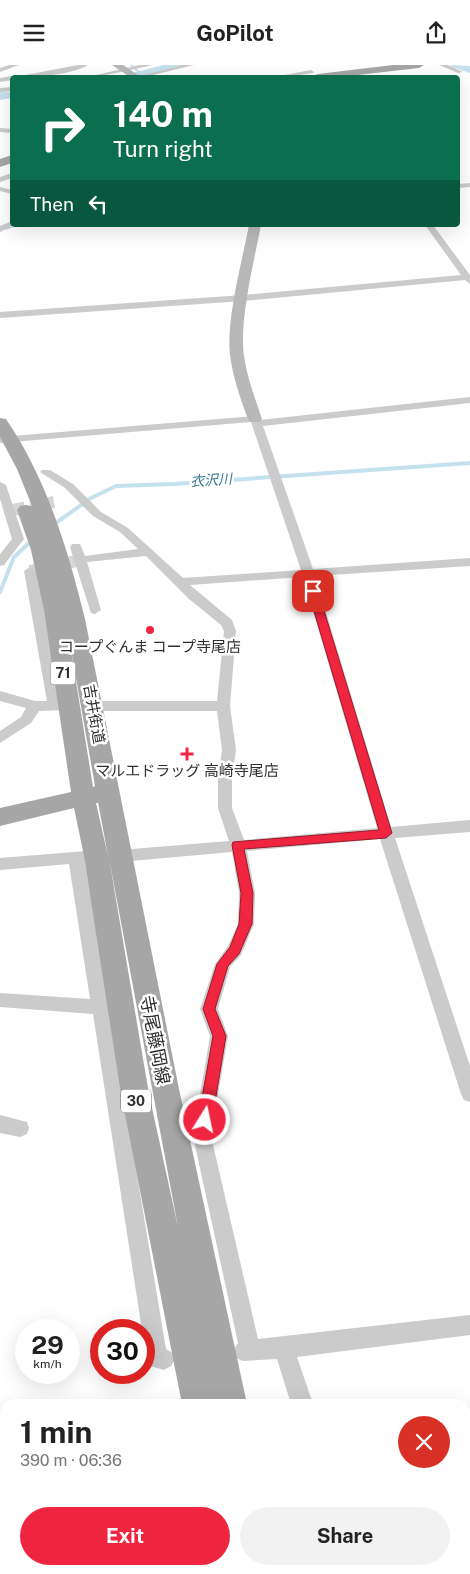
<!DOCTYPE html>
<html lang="en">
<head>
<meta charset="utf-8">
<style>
	body { margin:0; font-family:"Public Sans","Noto Sans JP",sans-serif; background:#f2f2f2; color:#222; height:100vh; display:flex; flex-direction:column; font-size:19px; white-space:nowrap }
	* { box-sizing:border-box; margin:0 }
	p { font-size:16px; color:#767676 }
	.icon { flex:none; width:28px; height:28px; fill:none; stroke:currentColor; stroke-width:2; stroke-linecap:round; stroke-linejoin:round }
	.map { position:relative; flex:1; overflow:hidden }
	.sheet { position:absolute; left:0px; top:1334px; width:470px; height:176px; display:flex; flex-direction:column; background:#fff; border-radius:15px 15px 0 0; box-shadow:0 5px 20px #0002 }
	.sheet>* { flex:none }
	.guide { position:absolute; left:10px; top:10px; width:450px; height:152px; border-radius:5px; box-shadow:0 5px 20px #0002; background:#0b6e4f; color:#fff; overflow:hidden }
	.speed { position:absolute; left:15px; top:1254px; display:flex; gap:10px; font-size:25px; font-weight:700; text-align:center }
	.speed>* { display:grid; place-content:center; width:65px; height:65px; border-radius:50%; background:#fff; box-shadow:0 5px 20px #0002; line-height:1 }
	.speed small { font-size:12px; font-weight:400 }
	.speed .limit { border:8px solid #d22; background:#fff; color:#111 }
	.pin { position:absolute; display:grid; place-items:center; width:42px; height:42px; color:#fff; margin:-21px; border-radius:10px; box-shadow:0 2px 8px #0006 }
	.me { position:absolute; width:55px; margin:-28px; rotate:10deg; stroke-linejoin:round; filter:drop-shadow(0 0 4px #0008) }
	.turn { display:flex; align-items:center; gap:18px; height:105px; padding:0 20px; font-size:22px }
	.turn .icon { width:65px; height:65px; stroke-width:2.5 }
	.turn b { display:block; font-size:35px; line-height:42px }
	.then { display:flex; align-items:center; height:48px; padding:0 20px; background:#0003; gap:10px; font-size:19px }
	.round { display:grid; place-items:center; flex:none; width:52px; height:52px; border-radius:26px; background:#f2f2f2 }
	.overview { display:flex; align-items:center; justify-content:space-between; height:85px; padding:0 20px }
	h1 { font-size:30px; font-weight:700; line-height:38px }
	.button { display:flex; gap:10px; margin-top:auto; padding:10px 20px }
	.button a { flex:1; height:58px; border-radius:30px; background:#f02540; color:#fff; font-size:20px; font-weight:700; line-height:58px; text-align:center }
	.button a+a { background:#f2f2f2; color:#222 }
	header { display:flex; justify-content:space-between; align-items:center; height:65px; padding:0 20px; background:#fff; font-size:22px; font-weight:700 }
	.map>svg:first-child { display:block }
</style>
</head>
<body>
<header><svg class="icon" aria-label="menu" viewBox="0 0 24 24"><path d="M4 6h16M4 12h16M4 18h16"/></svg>GoPilot<svg class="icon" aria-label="share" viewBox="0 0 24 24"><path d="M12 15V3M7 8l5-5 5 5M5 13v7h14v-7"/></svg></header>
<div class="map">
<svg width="470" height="1509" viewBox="0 0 470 1509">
	<rect width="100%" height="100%" fill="#fff"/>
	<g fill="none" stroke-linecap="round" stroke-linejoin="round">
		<path stroke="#c5e1ee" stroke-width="2" d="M131 0 141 9
			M6 164 16 160"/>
		<path stroke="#c5e1ee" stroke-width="4" d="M53 460 91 433 116 421 174 419 470 398
			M0 527 14 492 32 475"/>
		<path fill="#c5e1ee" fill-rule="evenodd" d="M164 0H184L182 2 140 12H122L124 10Z
			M450 0 470 1V8L452 2Z
			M0 27H12V33L0 35Z"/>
		<path stroke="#d5d5d5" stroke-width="12" stroke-dasharray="12 6" stroke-linecap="butt" d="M13 445 54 437
			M30 506 81 495"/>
		<path fill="#cbcbcb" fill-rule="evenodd" d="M9 0H19L0 7V3Z
			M78 0H88C74 9 32 14 15 12Z
			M140 0H153L97 12H87Z
			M183 0H194L145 12H136Z
			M439 0H448L463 7 458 8Z
			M311 5 314 7 313 8 287 12H274Z
			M12 11 15 12H12V15L0 17V13Z
			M12 22V26L0 27V23Z
			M0 63 12 64V68L0 67Z
			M12 108V113L0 117V112Z
			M470 118V122L458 123V119Z
			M0 122 12 125V129L0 126Z
			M12 156V160H14L0 167V161Z
			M425 160H433L470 210V219L465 215 243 236 0 253V247L243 230 461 210Z
			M470 332V338L263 361 313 504 470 493V501L315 511 391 762 470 755V767L395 773 470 1001V1037L464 1035 461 1029 380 774 247 786 255 828 254 859 241 890 230 902 218 944 228 971 211 1071 258 1274 470 1250V1270L297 1292 313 1339H291L277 1294 243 1296 236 1293 233 1286 238 1278 193 1071 210 971 200 944 215 899 228 881 238 859 239 828 232 787 120 797 115 795 112 791 115 787 120 785 229 776 218 743V714L222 685 217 646H93L88 644 86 641 88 638 93 636H217L224 566 221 560 189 534 146 491 87 497 101 545 95 549 91 548 70 482 72 479H80L85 491 138 484 120 467 93 451 65 423 40 407 42 405H50L73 419 101 447 128 463 183 513 301 505 251 357 0 378V372L255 351 260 355ZM303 512 377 763 244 775 232 743V714L236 685 230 641 236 566 232 555 190 520Z
			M0 417 6 420 24 474 4 500 0 501V489L12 474 0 434Z
			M30 502 36 506 40 522 61 637 67 639 69 642 67 645 39 646 31 658 0 678V666L21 652 26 643 0 636V626L35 636H47L24 506Z
			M86 786 91 788 94 792 91 796 85 798 166 1284 171 1287 175 1294 171 1301 164 1305 150 1301 146 1294 144 1265H142L93 949 0 942V928L90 934 69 799 0 805V793Z
			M0 1050 27 1057 29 1063 27 1069 20 1072 0 1068Z
			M343 1505H367L368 1509H344Z"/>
		<path fill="#b8b8b8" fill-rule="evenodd" d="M112 0H123L141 12H130Z
			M249 160H261C254 197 239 255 244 291 247 313 255 333 262 354L260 357H250L248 354C240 333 233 312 230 290 226 254 242 197 249 160Z
			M0 1377 5 1379V1412L0 1410Z
			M149 1505H191L189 1509H147Z"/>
		<path fill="#a6a6a6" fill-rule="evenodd" d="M393 0H424L419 3 340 12H313L318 9Z
			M12 90V98L0 102V94Z
			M0 353 6 354C47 414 68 485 85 554L179 1024 247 1339H182L121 1029 84 791 74 743 0 761V743L71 727 44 545 31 485 17 445 20 441 26 440 32 441 17 404 0 372ZM70 579 95 721 93 722 92 716ZM98 738V737L108 791 96 738ZM109 793 178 1162 149 1029Z
			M223 1505H293L294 1509H225Z"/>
	</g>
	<path fill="#f02540" stroke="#9c182a" d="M313 523 318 526 392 768 386 773 244 784 253 828 252 859 239 889 228 901 215 944 226 971 212 1055 210 1059 205 1061 200 1059 198 1055 213 971 203 944 217 899 230 882 239 859 241 828 232 780 233 777 379 765 308 526Z"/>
	<g fill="#f02540" stroke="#fff" stroke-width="2">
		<circle cx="150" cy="565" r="5"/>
		<path d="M184.5 681.5h5v5h5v5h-5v5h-5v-5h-5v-5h5z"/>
	</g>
	<g text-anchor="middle" stroke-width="5" stroke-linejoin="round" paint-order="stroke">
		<g font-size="14" font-style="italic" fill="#377795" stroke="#fff">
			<text transform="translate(211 415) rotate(-4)" y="5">衣沢川</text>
		</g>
		<g fill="#fff" stroke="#6d6d6d" stroke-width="1">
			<rect x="50.5" y="596.5" width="25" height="23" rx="4"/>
			<rect x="121" y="1024.5" width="30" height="23" rx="4"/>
		</g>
		<g font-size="14" font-weight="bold" fill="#2e2e2e">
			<text x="63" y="613">71</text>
			<text x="136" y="1041">30</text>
		</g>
		<g font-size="15" fill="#2e2e2e" stroke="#fff">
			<text x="150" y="587">コープぐんま コープ寺尾店</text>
			<text x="187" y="711">マルエドラッグ 高崎寺尾店</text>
		</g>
		<g font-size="15" fill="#2e2e2e" stroke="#fff">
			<text transform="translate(94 649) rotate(80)" y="5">吉井街道</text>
		</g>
		<g font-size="18" fill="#2e2e2e" stroke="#fff">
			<text transform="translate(155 975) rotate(79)" y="6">寺尾藤岡線</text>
		</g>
	</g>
</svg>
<div class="speed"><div>29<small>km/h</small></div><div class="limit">30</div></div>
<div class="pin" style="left:313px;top:526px;background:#d93025"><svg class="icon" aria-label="arrive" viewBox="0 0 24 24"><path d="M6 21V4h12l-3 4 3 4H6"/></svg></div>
<svg class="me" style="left:205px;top:1055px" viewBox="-20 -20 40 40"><circle r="17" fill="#f02540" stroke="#fff" stroke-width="3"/><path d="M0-11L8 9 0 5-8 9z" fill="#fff"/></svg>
<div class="guide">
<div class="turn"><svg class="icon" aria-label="right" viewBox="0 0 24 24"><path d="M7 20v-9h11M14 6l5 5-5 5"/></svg><div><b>140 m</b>Turn right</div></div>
<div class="then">Then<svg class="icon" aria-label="left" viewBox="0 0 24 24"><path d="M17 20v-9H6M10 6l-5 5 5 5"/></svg></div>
</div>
<section class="sheet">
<div class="overview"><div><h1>1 min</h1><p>390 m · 06:36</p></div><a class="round" style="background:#d93025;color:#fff"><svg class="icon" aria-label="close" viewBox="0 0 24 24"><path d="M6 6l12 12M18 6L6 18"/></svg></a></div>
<div class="button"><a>Exit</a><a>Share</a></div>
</section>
</div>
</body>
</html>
